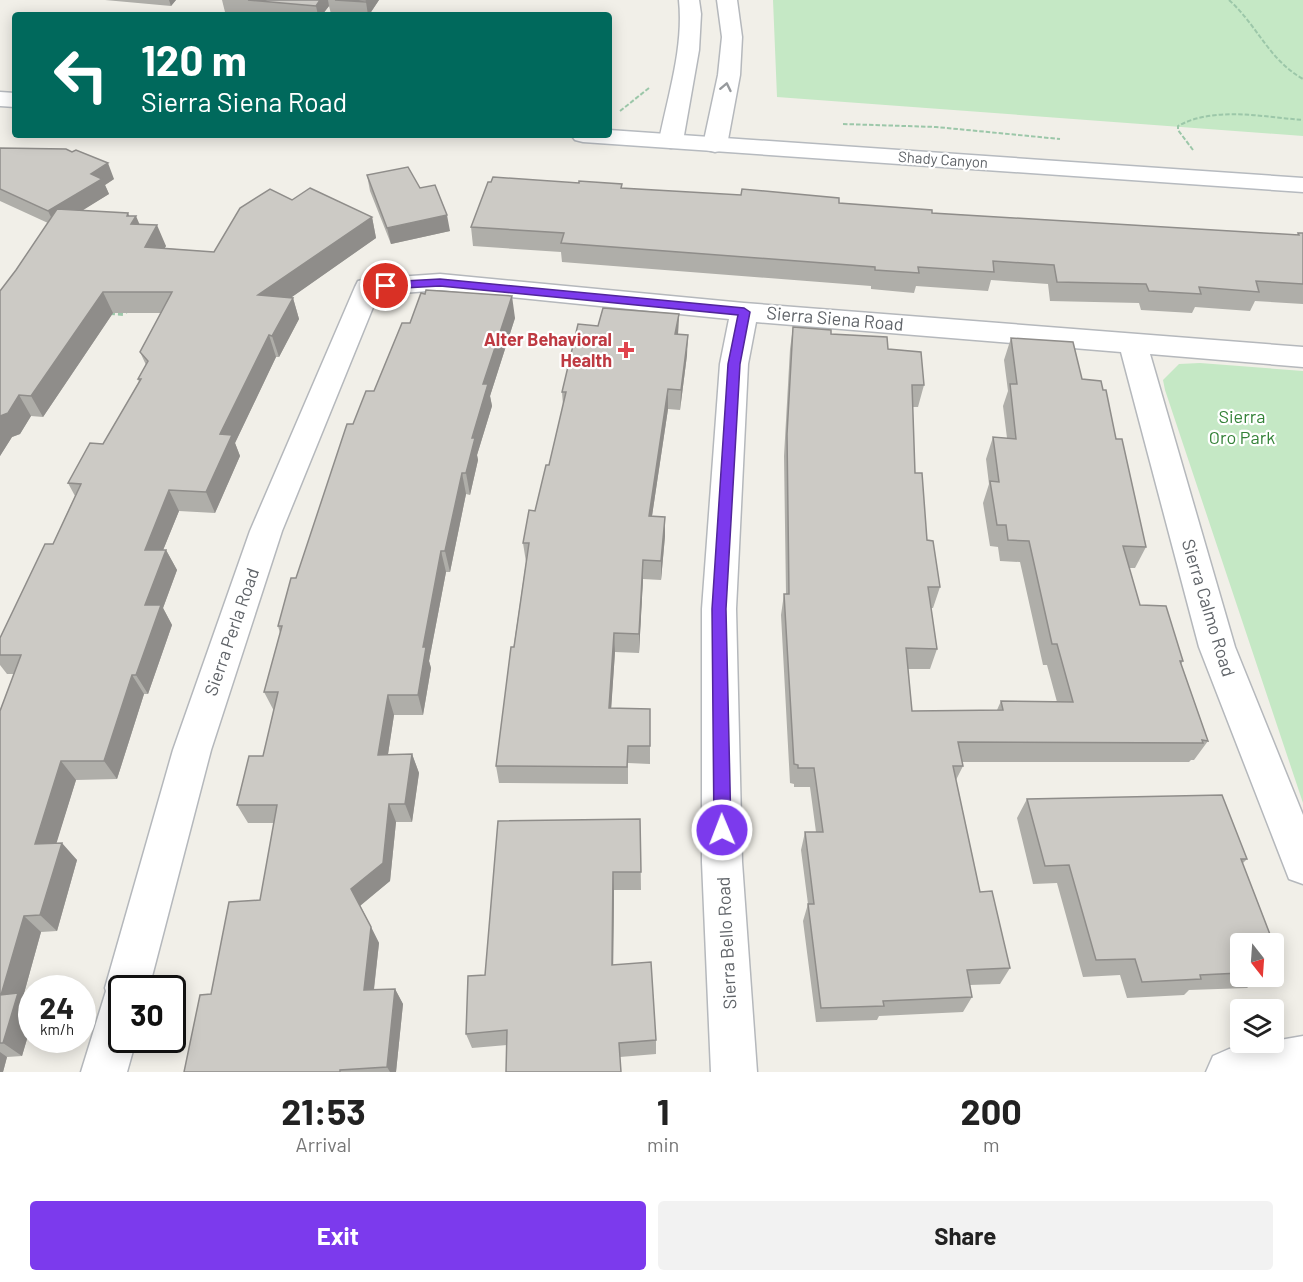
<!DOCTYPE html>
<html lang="en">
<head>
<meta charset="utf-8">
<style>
	body { margin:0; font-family:Barlow,sans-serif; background:#f2f2f2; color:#222; height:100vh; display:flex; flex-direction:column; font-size:22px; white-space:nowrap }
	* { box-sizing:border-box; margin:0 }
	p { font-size:20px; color:#767676 }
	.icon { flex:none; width:33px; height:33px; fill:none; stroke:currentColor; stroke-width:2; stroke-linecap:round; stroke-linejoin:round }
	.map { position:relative; height:1072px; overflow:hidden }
	.panel { display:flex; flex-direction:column; background:#fff; flex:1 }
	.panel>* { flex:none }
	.banner { position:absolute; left:12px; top:12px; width:600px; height:126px; border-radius:6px; box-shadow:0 3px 15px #0003; background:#00695c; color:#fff; overflow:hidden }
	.needle { width:39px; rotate:163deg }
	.tools { position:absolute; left:1230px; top:933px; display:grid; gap:12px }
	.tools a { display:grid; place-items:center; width:54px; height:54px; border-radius:6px; background:#fff; box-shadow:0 3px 15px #0003; font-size:30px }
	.speed { position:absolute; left:18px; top:975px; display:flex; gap:12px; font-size:30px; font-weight:700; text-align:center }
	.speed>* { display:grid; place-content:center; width:78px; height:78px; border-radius:50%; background:#fff; box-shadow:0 3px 15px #0003; line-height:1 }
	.speed small { font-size:15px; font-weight:400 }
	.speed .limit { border:3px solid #111; border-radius:9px; background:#fff; color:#111 }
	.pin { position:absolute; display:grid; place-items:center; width:51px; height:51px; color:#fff; margin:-26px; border:3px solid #fff; border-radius:50%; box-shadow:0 2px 6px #0007 }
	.me { position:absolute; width:66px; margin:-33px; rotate:359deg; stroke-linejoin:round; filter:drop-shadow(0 0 4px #0008) }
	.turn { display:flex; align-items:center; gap:21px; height:126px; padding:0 30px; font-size:27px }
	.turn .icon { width:78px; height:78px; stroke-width:2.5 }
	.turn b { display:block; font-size:42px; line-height:51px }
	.eta { display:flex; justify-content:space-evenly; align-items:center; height:102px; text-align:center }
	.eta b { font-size:36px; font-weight:700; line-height:42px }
	.action { display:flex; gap:12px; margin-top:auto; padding:12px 30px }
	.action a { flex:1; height:69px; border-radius:6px; background:#7c3aed; color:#fff; font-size:24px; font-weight:700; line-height:69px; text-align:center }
	.action a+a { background:#f2f2f2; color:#222 }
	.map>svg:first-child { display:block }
</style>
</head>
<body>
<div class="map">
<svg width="1303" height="1072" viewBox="0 0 1303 1072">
	<rect width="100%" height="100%" fill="#f1efe8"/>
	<path fill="#c5e8c5" d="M773 0H1303V136L777 97Z
		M1200 363 1303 371V803L1165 390 1163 380 1179 364Z"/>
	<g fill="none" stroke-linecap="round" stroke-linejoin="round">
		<defs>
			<path id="minor" d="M440 274 744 303 1303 347V367L1150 354 1235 647 1303 815V884L1289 879 1199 647 1121 352 756 322 748 364 736 609 742 862 757 1072H711L702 862V609L720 364 729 319 440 290 378 295 282 531 211 750 149 988H122V1040H136L127 1072H81L106 991 105 988 173 750 250 531 355 287 358 281 368 279Z
				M1303 1036V1072H1206L1213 1056 1229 1049Z"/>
			<path id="tertiary" d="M679 0H699L701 14 699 50 683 141 679 146 671 148 663 146 659 141C668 95 684 47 679 0Z
				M717 0H737L742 37 740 75 727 145 723 150 715 152 707 150 703 145 718 75 722 37Z"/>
			<path id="secondary" d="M0 92 15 93V107L0 106Z
				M609 130 1303 178V192L583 142 575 140 571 135H609Z"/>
		</defs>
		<use href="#minor" stroke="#b5b8bc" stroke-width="3"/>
		<use href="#tertiary" stroke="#b5b8bc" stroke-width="3"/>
		<use href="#secondary" stroke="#b6babf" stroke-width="3"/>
		<path stroke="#9cc7a9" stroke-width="2" stroke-dasharray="4.5 2" stroke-linecap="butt" d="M1229 0C1258 26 1268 59 1303 79
			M620 111 649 88
			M843 124 936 127 1060 139
			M1193 150 1178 130V126C1214 106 1263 117 1303 120"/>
		<path stroke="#9cc7a9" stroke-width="4" stroke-dasharray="5 3" stroke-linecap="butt" d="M110 313 124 314 127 310"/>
		<use href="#minor" fill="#fff" fill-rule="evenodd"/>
		<use href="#tertiary" fill="#fff" fill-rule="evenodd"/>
		<use href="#secondary" fill="#fff" fill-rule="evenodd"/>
	</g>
	<path fill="#afaea9" d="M105 0H176L171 6Z
		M222 0H379L369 15 331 14 329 6 322 15H256L225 12Z
		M0 148 114 179 105 185 109 194 82 210 129 216 166 246 164 248 214 252 292 200 372 217 376 238 290 298H293L299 319 279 357H276L235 443 240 456 215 513 179 511 163 550H166L177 570 163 608 172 625 148 694H144L117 779 76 780 56 843 77 860 57 931 41 932 23 997 32 1004V1022L22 1056 7 1057 3 1072H0V711L14 674H7L0 665V638L53 544 75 496 68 483 103 444 139 382 138 379 146 365 140 352 161 313H113L43 417 31 416 20 434 12 437 0 456V291L16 270 48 223 0 201Z
		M367 175 420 188 450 231 391 244 370 191Z
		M579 183 622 188 839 203 932 213 1297 235 1298 233H1303V304L1255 301 1250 311 1195 307 1192 313 1141 310 1139 303 1050 301 1048 284 991 280 988 291 916 286 914 293 871 289V286L562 262 561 252 473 246 471 227Z
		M679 314 678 334 687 355 680 410 668 409 652 516 665 536 661 580 643 579 639 653 615 652 611 708 650 709V764L628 763V784L499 783 496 766 526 562 523 543 535 511 549 465 563 405 562 392 598 326Z
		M515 318 490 396 492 406 477 455 478 460 470 495 466 494 450 572H446L429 661 431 668 423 715H394L388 754H412L419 773 412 822H396L390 881 360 905 379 943 374 990 395 989 403 1004 396 1072H184L211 994 260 900 274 823H248L237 805 263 756 274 711 264 692 280 633 278 626 353 424 374 391 410 323Z
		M793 327 831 334 888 349 924 385 918 407H912L915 473 927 540 940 587 933 608H931L937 649 930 669H908L912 711 997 710 1001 701 1057 702 1047 665H1043L1020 562 1000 561 998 547 990 546 983 503 989 484 986 459 993 437 1007 438 1003 406 1008 391 1004 360 1011 338 1082 379 1103 390 1146 547 1135 568H1129L1140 605 1183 661 1181 664 1208 741 1194 760H1191L1189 762H962L963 766 956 780 980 892 1010 968 1000 984 970 985 972 997 963 1012 879 1016 877 1020 816 1022 803 921 808 904 801 850 805 832H816L810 787H794V784L790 783 781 615 784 594H786L784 456 790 349Z
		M1027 799 1247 859 1242 864 1276 950 1274 952V944H1240V976H1261L1247 988 1189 990 1184 995 1127 998 1120 975 1083 977 1057 883 1033 884 1017 818Z
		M640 819 641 890H614L613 965 656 1040V1054L620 1057 507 1045 472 1048 466 1034 485 975Z"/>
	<path fill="#8f8d8a" d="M169 0H176L171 6Z
		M320 0H328L329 6 322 15H318L316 6Z
		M367 0H379L369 15H368L366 2Z
		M108 163 114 179 105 185 109 194 56 227 48 211 91 174Z
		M128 213 132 223 136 216 145 237 140 245 127 216Z
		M447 215 450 231 391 244 387 228Z
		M372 217 376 238 265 316 258 295Z
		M157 225 166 246 154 268 145 247Z
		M103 292 113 313 43 417 31 396Z
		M512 296 515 318 490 396 492 406 477 455 478 460 470 495 466 473 483 384Z
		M293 298 299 319 279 357 272 336Z
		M679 314 678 334H675Z
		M269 335 276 357 235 443 240 456 215 513 206 492 220 434Z
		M688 335 687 355 680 410 681 390Z
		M668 389V409L649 536V516Z
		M19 395 31 416 20 434 12 437 0 456V416Z
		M462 473 466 494 450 572 445 551Z
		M169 490 179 511 155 570 145 550Z
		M665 517V536L661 580V561Z
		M166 550 177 570 163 608 172 625 148 694 136 675 145 605Z
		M441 551 446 572 429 661 431 668 423 715 418 695 423 647Z
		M643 560V579L639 653V634Z
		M614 633 615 652 610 726 609 708Z
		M132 675 144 694 117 779 104 761Z
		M388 695 394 715 385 774 378 755Z
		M412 754 419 773 412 822 405 804Z
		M61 761 76 780 51 861 35 844Z
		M389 804 396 822 390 881 360 906 351 889Z
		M62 843 77 860 57 931 40 915Z
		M613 872 614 890 613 981 612 965Z
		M24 916 41 932 23 997 32 1004V1022L22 1056 3 1043 1 995Z
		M371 927 379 943 372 1005 364 990Z
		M395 989 403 1004 396 1072H390L387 1067Z
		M0 1052 7 1057 3 1072H0Z"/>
	<path fill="#cccac5" stroke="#8f8d8a" stroke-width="1.5" d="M248 0H320L316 6Z
		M335 0H367L366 2Z
		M0 148 66 149 72 152 76 150 108 163 91 174 102 179 48 211 0 189Z
		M408 167 420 188 435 185 447 215 387 228 367 175Z
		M493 177 579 183V181L622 184 621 188 741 195 742 189 839 198V203L932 210V213L1299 235 1298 233H1303V284L1256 281 1259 292 1199 287 1201 294 1149 291 1146 284 1057 282 1054 265 993 261 994 272 918 267 919 273 875 270V267L561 243 564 233 471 227 488 182H491Z
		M310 188 372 217 258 295 293 298 272 336 269 335 220 434 232 435 206 492 169 490 145 550H166L145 605H161L136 675H132L104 761H61L35 844 62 843 40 915 24 916 1 995 18 993 3 1043H0V711L21 655H0V638L45 544H53L81 484 68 483 90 443 103 444 141 379H138L148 361 140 352 172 292H103L31 396 19 395 8 413 0 416V291L16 270 57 209 128 213 127 216H136L131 224 157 225 145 247 214 252 240 208 270 189 292 200Z
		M426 290 512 296 483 384H488L472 438H475L466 473H462L445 551H441L423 647H426L418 695H388L378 755 412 754 405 804H389L383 863 351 889 371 927 364 990 395 989 387 1067 340 1070V1072H184L200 995 211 994 229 902 260 900 277 805H237L249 756H263L278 692H264L282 626H278L291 578H296L347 424H353L366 391H374L402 323H410L421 293 425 294Z
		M603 308 679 314 675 334 688 335 681 390 668 389 649 516 665 517 661 561 643 560 639 634 614 633 609 708 650 709V746H628L627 767 496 766 511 647H514L529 543H523L529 510 535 511 546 465H549L566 392H562L578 324 598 326Z
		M793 327 831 330V334L887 337 888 349 921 352 924 385H912L915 473H922L927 540 933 541 940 587H928L937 649 906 648 912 711 1003 710 1001 701 1073 702 1057 644H1052L1029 541 1008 540 1006 525H997L990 481 999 482 993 437 1016 439 1010 384H1017L1011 338 1073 342 1082 379 1101 381 1103 390H1106L1116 439H1122L1146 547 1123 546 1140 605 1166 606 1183 661H1180L1208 741 1202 740 1203 743 958 742 963 766H953L980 892 992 891 1010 968 967 970 972 997 883 1001 884 1006 821 1008 808 904H814L805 832H823L814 768H798V765L794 764 784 594H789L787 434Z
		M1222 795 1247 859H1241L1276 950H1274V944H1240V973L1200 975 1201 979 1142 982 1135 959 1096 960 1069 865 1045 866 1027 799Z
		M640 819 641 872H613L612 965 651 962 656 1040 619 1043 621 1072H506L507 1030 466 1034 468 976 485 975 498 821Z"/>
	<defs><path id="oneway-chevron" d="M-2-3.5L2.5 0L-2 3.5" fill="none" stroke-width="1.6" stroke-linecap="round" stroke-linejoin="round" transform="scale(1.5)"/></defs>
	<use stroke="#979a9d" href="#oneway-chevron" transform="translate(726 87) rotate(-78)"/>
	<path fill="#7c3aed" stroke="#51269a" stroke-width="1.5" d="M440 279 744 308 750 312 740 364 726 609 731 830 728 835 722 837 717 835 714 830 712 609 728 364 738 315 440 286 386 289 381 286 386 282Z"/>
	<path fill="#e0444e" stroke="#fff" stroke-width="2" d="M623 341h6v6h6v6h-6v6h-6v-6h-6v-6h6z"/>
	<g text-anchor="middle" stroke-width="4.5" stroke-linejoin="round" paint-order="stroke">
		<g font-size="15" fill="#5f6368" stroke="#fff">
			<text transform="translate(943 160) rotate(4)" y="5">Shady Canyon</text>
		</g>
		<g font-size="18" fill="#5f6368" stroke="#fff">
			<text transform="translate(835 319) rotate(5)" y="6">Sierra Siena Road</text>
			<text transform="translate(1208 608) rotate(73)" y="6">Sierra Calmo Road</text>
			<text transform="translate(232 632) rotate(-71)" y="6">Sierra Perla Road</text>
			<text transform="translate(727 943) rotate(-93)" y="6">Sierra Bello Road</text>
		</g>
		<g font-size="18" font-weight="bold" fill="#be3a42" stroke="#fff" text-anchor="end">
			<text x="612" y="346">Alter Behavioral<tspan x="612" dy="21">Health</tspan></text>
		</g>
		<g font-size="18" fill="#348238" stroke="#fff">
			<text x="1242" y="423">Sierra<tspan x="1242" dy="21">Oro Park</tspan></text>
		</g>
	</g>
</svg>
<div class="tools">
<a><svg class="needle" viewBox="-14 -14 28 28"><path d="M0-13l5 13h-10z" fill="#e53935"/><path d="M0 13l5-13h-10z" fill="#767676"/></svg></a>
<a><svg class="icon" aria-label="layers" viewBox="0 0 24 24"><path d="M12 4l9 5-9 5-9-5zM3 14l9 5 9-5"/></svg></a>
</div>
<div class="speed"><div>24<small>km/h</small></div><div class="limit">30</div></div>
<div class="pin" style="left:386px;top:286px;background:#d93025"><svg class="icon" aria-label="arrive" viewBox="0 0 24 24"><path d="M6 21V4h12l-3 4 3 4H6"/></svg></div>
<svg class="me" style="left:722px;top:830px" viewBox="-20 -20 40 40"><circle r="17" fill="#7c3aed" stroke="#fff" stroke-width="3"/><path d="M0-11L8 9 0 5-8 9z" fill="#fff"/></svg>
<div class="banner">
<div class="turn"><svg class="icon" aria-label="left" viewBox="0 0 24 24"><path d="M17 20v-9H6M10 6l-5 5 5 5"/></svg><div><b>120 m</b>Sierra Siena Road</div></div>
</div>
</div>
<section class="panel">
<div class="eta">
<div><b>21:53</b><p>Arrival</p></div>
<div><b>1</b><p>min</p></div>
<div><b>200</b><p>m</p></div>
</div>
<div class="action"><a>Exit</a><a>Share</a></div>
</section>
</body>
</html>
